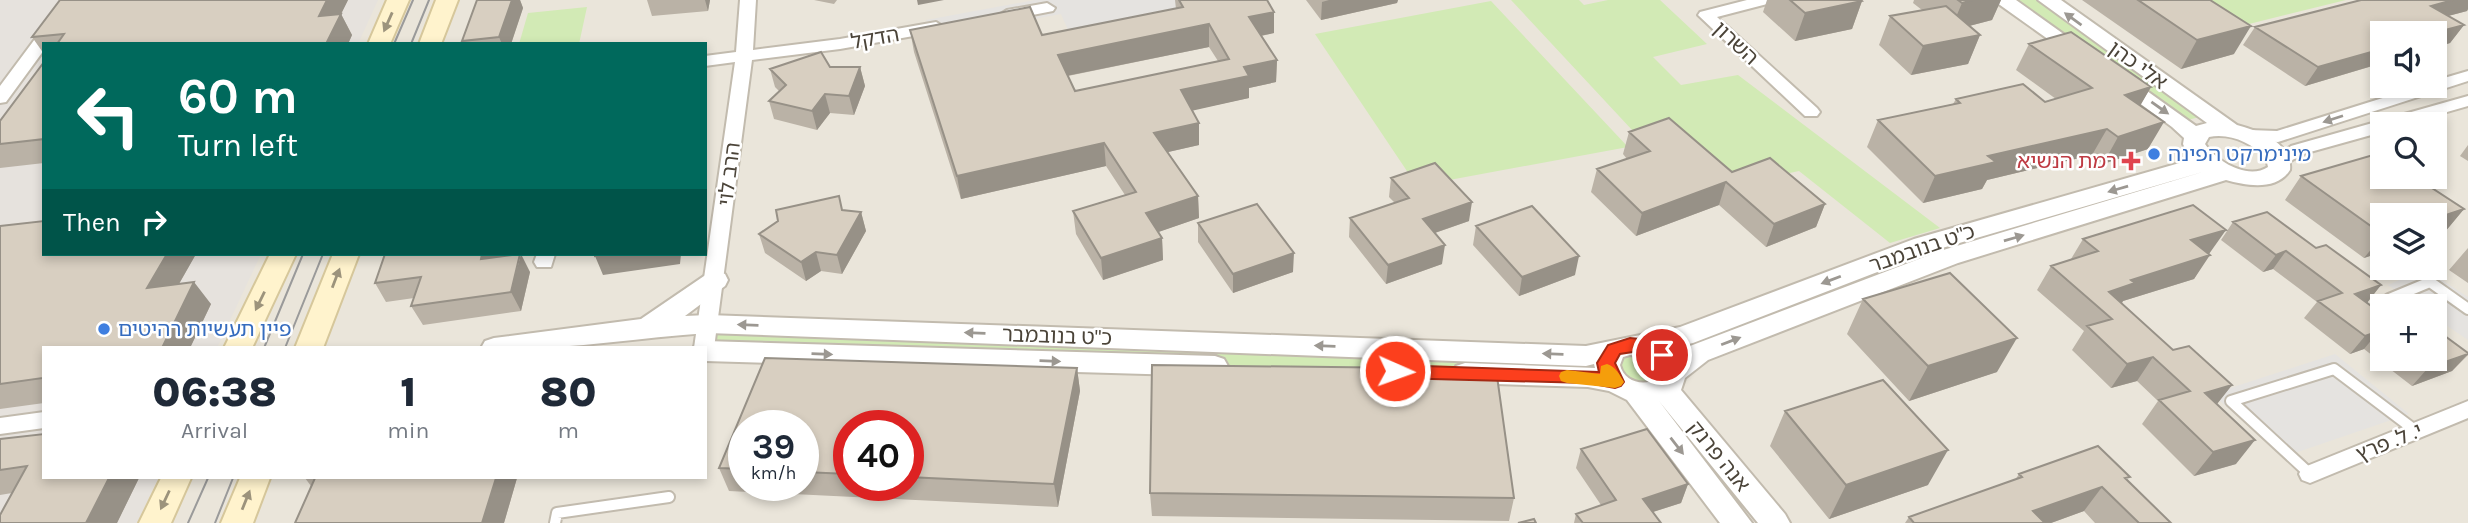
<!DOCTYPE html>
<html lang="en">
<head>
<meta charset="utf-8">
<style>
	body { margin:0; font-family:Karla,"Noto Sans Hebrew",sans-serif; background:#f6f6f7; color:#1f2937; height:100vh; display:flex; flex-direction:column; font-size:26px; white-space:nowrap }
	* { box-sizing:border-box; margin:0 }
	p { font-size:23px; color:#747a83 }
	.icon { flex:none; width:38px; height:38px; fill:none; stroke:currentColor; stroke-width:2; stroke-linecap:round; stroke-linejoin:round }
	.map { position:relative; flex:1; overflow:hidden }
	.drawer { position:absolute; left:42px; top:346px; width:665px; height:133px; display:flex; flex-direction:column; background:#fff; border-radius:0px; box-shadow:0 4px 10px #0003 }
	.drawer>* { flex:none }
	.hud { position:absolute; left:42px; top:42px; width:665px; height:214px; border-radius:0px; box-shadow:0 4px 10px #0003; background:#00695c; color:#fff; overflow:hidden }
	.tools { position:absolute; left:2370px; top:21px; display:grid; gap:14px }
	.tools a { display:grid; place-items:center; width:77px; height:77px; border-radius:0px; background:#fff; box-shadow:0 4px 10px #0003; font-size:35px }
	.speed { position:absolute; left:728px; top:410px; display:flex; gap:14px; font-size:35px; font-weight:700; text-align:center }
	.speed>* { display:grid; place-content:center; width:91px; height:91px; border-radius:50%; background:#fff; box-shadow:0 4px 10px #0003; line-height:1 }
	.speed small { font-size:18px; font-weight:400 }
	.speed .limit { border:10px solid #d22; background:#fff; color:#111 }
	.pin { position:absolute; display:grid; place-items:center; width:60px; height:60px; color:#fff; margin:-30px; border:4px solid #fff; border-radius:50%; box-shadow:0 2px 7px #0007 }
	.me { position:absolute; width:77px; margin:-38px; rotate:92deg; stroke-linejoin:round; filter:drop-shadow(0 0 5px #0008) }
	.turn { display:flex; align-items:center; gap:24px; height:147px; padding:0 21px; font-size:32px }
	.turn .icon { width:91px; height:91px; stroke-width:2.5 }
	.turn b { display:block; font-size:49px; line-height:60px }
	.then { display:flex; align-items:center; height:66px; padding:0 21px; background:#0003; gap:14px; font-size:26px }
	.eta { display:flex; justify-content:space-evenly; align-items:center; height:119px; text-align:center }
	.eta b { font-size:42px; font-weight:800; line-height:49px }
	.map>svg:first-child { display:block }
</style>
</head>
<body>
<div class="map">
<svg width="2468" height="523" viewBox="0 0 2468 523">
	<rect width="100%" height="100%" fill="#f6f3ec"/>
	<path fill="#eae5da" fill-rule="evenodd" d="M0 0H2468V523H0ZM2382 33H2434V86H2382ZM44 44H705V254H44ZM2382 124H2434V177H2382ZM2382 215H2434V268H2382ZM2382 306H2434V359H2382ZM44 348H705V478H44ZM744 425H803V485H744ZM849 425H908V485H849Z"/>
	<path fill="#e6e2dd" d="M0 0H378L358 44H44V254H261L217 348H44V478H158L137 523H0Z"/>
	<path fill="#d2eab5" d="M1511 0H1579L1584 5 1608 0H1660L1707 44 1653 57 1681 85 1738 75 1940 228 1890 243 1799 171 1737 184 1646 145Z
		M2003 0H2048L2207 115 2180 122Z
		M2189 0H2346L2233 28Z
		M1491 1 1628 147 1417 186 1315 34Z
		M587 7 579 44H519L528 13Z
		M708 324 1586 356 1588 377 705 351Z
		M1624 354 1653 356 1660 382 1636 384 1618 369Z"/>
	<path fill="#e5e3e0" d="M1035 0H1238L1069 32 1061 14 932 38 926 20Z
		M2425 269 2468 297V340L2434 317V306H2418L2388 285Z
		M2335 354 2409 414 2283 457 2212 394Z"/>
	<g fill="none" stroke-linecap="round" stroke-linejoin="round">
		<defs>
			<path id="service" d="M2389 299 2430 282 2468 309
				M2310 474 2231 401 2334 369 2416 431
				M555 523 557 513 669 497"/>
			<path id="minor" d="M64 0H80L48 44H44V50L6 102 0 103V86Z
				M740 0H756L753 50 840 39 936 22 944 27 936 32 840 49 752 60 714 348 711 353 705 355V348H694L735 62 705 66V56L736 52Z
				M1747 0H1774L1771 3 1717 17 1817 108 1820 112 1817 116H1805L1698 15 1700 12Z
				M1047 3 1055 8 1053 11 1007 20 999 15 1007 10Z
				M2468 71V81L2278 142 2249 140 2240 135 2249 130 2277 131 2421 86H2434V81Z
				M2468 96V106L2405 124H2382V132L2303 154 2280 167 2271 161 2291 146Z
				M537 254H555L551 267H537L534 262Z
				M2468 401V418L2310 483 2302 480 2299 474 2302 468Z
				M44 412V428L0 434V418Z"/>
			<path id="tertiary" d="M1993 0H2016L2093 55 2090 59H2076Z
				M2038 0H2061L2237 125C2259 131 2293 143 2290 170 2277 191 2247 186 2226 180L1958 263 1708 360 1685 378 1681 390 1785 514 1790 523H1758L1659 401 1752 523H1720L1627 400 1609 391 1588 387 1465 383 1456 380 1452 373 1456 366 1465 363 1595 368 1594 364 1586 366 708 333C632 338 557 352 481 348L485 341 494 338 641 319 707 274 716 271 725 274 728 280 725 286 685 316 708 315 1586 346 1680 327 1914 239 2190 160 2183 144 2184 138 2172 127 2108 80 2112 76H2126L2196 126 2207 123ZM2209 137C2231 133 2251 143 2266 158L2268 167C2248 180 2217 162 2205 144ZM2206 171 1940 251 1690 346 1677 356 1670 348 1693 343 1932 251ZM1630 355C1646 356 1657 362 1658 378 1644 387 1624 382 1620 365L1623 357Z
				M705 341 1215 356 1224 359 1228 366 1224 373 1215 376 705 361V348H693L696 344Z"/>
			<path id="secondary" d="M387 0H409L390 44H368Z
				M436 0H458L441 44H419Z
				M270 254H296L252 348H224Z
				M333 254H359L323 348H295Z
				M161 478H191L171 523H139Z
				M240 478H270L253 523H221Z"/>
		</defs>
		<use href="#service" stroke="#c2bbae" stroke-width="14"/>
		<use href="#minor" stroke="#c2bbae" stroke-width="4"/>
		<use href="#tertiary" stroke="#c2bbae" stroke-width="4"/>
		<use href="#secondary" stroke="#d6c79b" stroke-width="4"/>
		<use href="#service" stroke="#fff" stroke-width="10"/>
		<use href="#minor" fill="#fff" fill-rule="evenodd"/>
		<use href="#tertiary" fill="#fff" fill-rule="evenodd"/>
		<use href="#secondary" fill="#fff3cd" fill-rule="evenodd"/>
		<path stroke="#9a9a9a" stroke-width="2" d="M394 44 413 0
			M411 44 429 0
			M264 348 303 254
			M285 348 323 254
			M188 523 208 478
			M215 523 233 478"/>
	</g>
	<path fill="#bab2a6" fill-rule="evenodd" d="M60 0H348L341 14 352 35 348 44H44V54L32 37Z
		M477 0H520L523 8 511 44H463L462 41Z
		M647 0H710L708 11 652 16Z
		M814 0H837L834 4Z
		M1175 0H1267L1274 33 1261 36 1277 60 1276 82 1249 88V98L1192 110 1199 123V145L1168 152 1198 196 1199 218 1158 232 1162 238 1163 260 1103 280 1076 234 1073 211 1125 195 1106 166 961 199 914 52 910 30 1042 35 1176 9ZM1209 47 1218 61 1075 91 1068 76Z
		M1306 0H1398L1397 3 1321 20Z
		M1767 0H1861L1862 1 1852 29 1795 41 1763 12Z
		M1914 0H2001L1992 20 1969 26 1980 35 1968 64 1911 75 1879 45 1890 16 1922 10 1913 3Z
		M2082 0H2210L2234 54 2181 69Z
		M2468 0V9L2467 11 2448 16 2464 25 2450 43 2305 86 2243 45 2255 27Z
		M2029 44 2151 87 2140 105 2148 149 2103 164 2092 155 1987 180 1982 189 1923 203 1867 147 1878 120 1953 104 1956 99 2045 102 2056 99 2016 70Z
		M44 62V163L0 168V121Z
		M830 67H860L865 86 854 115 830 113 817 130 774 119 769 101 779 91 775 87 770 69Z
		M1629 132 1732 172 1825 204 1816 227 1766 247 1719 205 1636 236 1591 192 1597 169 1627 159 1623 154Z
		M2468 145V161L2460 156Z
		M2301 176 2464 209 2444 233 2434 236V215H2382V252L2364 258 2285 200Z
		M1391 178 1469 221 1435 233 1442 264 1386 284 1349 237 1350 218 1395 203 1389 197Z
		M842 210 861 212 866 231 842 274 821 271 806 281 765 253 759 234Z
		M2233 222 2316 248 2381 285 2367 302 2382 314V359H2434L2468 353V355L2452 371 2412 386 2364 349 2350 354 2304 318 2317 302 2273 269 2263 272 2221 240Z
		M1198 223 1293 272 1233 293 1198 242Z
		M0 226 196 254 179 284 211 304 190 348H44V403L0 409Z
		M1476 226 1575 275 1519 296 1473 245Z
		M2083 239 2209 254 2194 279 2123 301 2122 303 2173 350 2232 385 2217 404 2236 464 2194 476 2142 424 2158 401 2137 381 2111 388 2072 350 2084 331 2037 290 2051 266 2071 259Z
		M2468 248V283L2449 270Z
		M497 256 530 272 521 311 423 325 411 306 414 298 386 302 375 283Z
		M1863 299 1997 372 1909 401 1847 334Z
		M765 358 1077 368 1080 391 1058 507 729 491 719 468ZM744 425H803V485H744ZM849 425H908V485H849Z
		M1785 411 1928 485 1829 519 1770 446Z
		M0 439 139 478 117 523H0L12 493 0 495Z
		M1581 449 1688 484 1681 503 1653 512 1661 523H1574L1576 514 1601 505 1576 468Z
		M2019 474 2127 480 2171 523H2095L2084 511 2051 523H1905L1909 517 2015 480Z
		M305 478H517L504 523H295L311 486Z
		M1150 493 1514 498 1509 521 1152 516Z"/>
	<path fill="#979187" d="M327 0H348L341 14 352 35 348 44H326L319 16Z
		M512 0H520L523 8 511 44H502L499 37Z
		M705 0H710L708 11Z
		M917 0H944L918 5Z
		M1329 0H1398L1397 3 1321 20 1322 2Z
		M1973 0H2001L1992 20 1950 31 1962 3Z
		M2453 0H2468V9L2467 11 2418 24 2431 6Z
		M1862 1 1852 29 1795 41 1805 13Z
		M1274 12V33L1249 38V17Z
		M1209 24V47L1061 77 1058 55Z
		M2464 25 2450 43 2434 48V33Z
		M2251 26 2234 54 2181 69 2197 40Z
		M1980 35 1968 64 1911 75 1923 46Z
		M2382 49V63L2305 86 2318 67Z
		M1277 60 1276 82 1249 88V98L1182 113 1181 90 1244 67Z
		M860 67 865 86 854 115 849 96Z
		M2151 87 2136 113 2125 95Z
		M825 94 830 113 817 130 812 111Z
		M2164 122 2148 149 2103 164 2118 137Z
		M1199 123V145L1155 155 1154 133Z
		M2107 129 2092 155 1987 180 1982 189 1923 203 1935 176 1988 156Z
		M1104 143 1106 166 961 199 957 176Z
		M1726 182 1719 205 1636 236 1642 213Z
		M1198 196 1199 218 1147 236 1146 213Z
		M1472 202 1469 221 1420 238 1423 219Z
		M1825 204 1816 227 1766 247 1774 224Z
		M2464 209 2444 233 2434 236V219Z
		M861 212 866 231 842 274 837 255Z
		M2226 230 2209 254 2175 264 2191 240Z
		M2382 236V252L2364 258Z
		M1162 238 1163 260 1103 280 1101 258Z
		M1445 245 1442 264 1386 284 1388 265Z
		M2286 251 2273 269 2263 272 2276 255Z
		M816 252 821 271 806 281 801 262Z
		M1294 253 1293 272 1233 293V274Z
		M167 254H196L164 310 147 288Z
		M482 254H497L491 278 481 259Z
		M521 254 530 272 521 311 511 292Z
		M610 254H681L680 264 603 275 595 256Z
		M2210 255 2194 279 2123 301 2119 307 2109 292 2131 280Z
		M1579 256 1575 275 1519 296 1522 277Z
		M194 282 211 304 190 348H162Z
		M2381 285 2367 303 2355 294Z
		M2379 331 2364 349 2350 354 2365 336Z
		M2017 338 1997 372 1909 401 1928 366Z
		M2468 354 2452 371 2412 386 2428 368Z
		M2153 357 2137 381 2111 388 2127 364Z
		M1077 368 1080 391 1058 507 1054 484Z
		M2232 385 2213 409 2205 393Z
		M2255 440 2236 464 2194 476 2213 452Z
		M1948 450 1928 485 1829 519 1846 485Z
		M109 478H139L117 523H86Z
		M496 478H517L504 523H482Z
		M1688 484 1681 503 1637 517 1643 499Z
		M2102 487 2084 511 2051 523H2025L2033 511Z"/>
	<path fill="#d8cfc1" stroke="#979187" stroke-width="2" fill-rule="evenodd" d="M60 0H327L319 16 341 14 326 44H57L64 34 32 37Z
		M477 0H512L499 37 462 41Z
		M1179 0H1267L1274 12 1249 17 1277 60 1244 67 1249 76 1181 90 1199 123 1154 133 1198 196 1146 213 1162 238 1101 258 1073 211 1136 192 1104 143 957 176 910 30 1030 7 1042 35 1183 7ZM1209 24 1229 59 1075 91 1058 55Z
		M1790 0H1861L1862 1 1805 13Z
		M1958 0H1973L1962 3Z
		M2138 0H2210L2251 26 2197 40Z
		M2361 0H2453L2431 6 2464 25 2434 33H2382V49L2318 67 2255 27Z
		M1946 6 1980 35 1923 46 1890 16Z
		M2071 32 2151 87 2125 95 2164 122 2118 137 2107 129 1988 156 1996 162 1935 176 1878 120 1960 103 1956 99 2023 84 2045 102 2092 88 2029 44Z
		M821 52 830 67H860L849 96 825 94 812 111 769 101 786 85 770 69Z
		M44 62V139L0 144V121Z
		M1669 118 1732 172 1770 158 1825 204 1774 224 1726 182 1642 213 1597 169 1650 151 1629 132Z
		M2380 153 2382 154V177H2415L2464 209 2434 219V215H2382V234L2301 176Z
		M1435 163 1472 202 1423 219 1445 245 1388 265 1350 218 1409 198 1391 178Z
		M839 196 842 210 861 212 837 255 816 252 801 262 759 234 778 221 776 210Z
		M1257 204 1294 253 1233 274 1198 223Z
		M2193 205 2226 230 2191 240 2210 255 2131 280 2135 283 2109 292 2173 350 2189 346 2232 385 2205 393 2255 440 2213 452 2159 400 2190 391 2153 357 2127 364 2087 326 2112 319 2051 266 2098 251 2083 239Z
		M1532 206 1579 256 1522 277 1476 226Z
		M2267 212 2316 248 2326 245 2381 285 2355 294 2382 314V333L2379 331 2365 336 2318 301 2342 293 2286 251 2276 255 2233 222Z
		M44 221V254H167L147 288 194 282 162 348H44L43 378 0 384V226Z
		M385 254H482L481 259 520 254 511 292 411 306 421 277 375 283Z
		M595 254H610L595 256Z
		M1950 273 2017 338 1928 366 1863 299Z
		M2434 328 2468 353V354L2428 368 2415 359H2434Z
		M765 358 1077 368 1054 484 908 477V425H849V474L803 472V425H744V469L719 468Z
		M1152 365 1496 369 1514 498 1150 493Z
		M1883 380 1948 450 1846 485 1785 411Z
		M1647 429 1688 484 1643 499 1661 523H1583L1576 514 1616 500 1581 449Z
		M44 434V478H109L86 523H0V515L27 466 0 470V439Z
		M2098 446 2130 477 2125 478 2171 523H2139L2102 487 2033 511 2045 523H1914L1909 517 2022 477 2019 474Z
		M315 478H496L482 523H295Z
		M1534 519 1536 523H1518Z"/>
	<defs><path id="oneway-solid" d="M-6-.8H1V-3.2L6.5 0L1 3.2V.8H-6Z" transform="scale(1.75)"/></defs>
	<g fill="#9c9892">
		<use href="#oneway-solid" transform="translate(2073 19) rotate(-144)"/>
		<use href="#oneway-solid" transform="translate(2160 108) rotate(35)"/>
		<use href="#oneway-solid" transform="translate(2333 119) rotate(162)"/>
		<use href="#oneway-solid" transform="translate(2118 189) rotate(164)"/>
		<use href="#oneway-solid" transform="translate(2014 238) rotate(-16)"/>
		<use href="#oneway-solid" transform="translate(1831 280) rotate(159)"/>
		<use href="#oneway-solid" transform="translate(748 325) rotate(-178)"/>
		<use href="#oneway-solid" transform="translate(975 333) rotate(-178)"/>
		<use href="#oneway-solid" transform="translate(1731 341) rotate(-21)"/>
		<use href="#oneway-solid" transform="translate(1325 346) rotate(-178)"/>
		<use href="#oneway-solid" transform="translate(822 354) rotate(2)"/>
		<use href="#oneway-solid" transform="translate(1553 354) rotate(-178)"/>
		<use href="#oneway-solid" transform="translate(1050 361) rotate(2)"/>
		<use href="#oneway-solid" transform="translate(1677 446) rotate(52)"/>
	</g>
	<g fill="#9c937c">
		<use href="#oneway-solid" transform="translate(388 22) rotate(114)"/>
		<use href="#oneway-solid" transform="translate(336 278) rotate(-69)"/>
		<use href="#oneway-solid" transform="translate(260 301) rotate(116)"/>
		<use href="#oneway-solid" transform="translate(165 500) rotate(115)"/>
		<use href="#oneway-solid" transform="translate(246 500) rotate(-68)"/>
	</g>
	<path fill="#fc3f1d" stroke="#a42913" stroke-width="2" d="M1630 338C1644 339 1662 343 1670 355L1668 359 1662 361 1639 351 1620 354 1615 363 1624 382 1621 386 1615 388 1588 383 1395 378 1389 376 1386 371 1389 367 1395 365 1599 372 1597 363 1608 345Z"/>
	<path fill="#f59e0b" d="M1607 364C1616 367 1619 374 1624 382L1621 386 1615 388 1567 383 1561 381 1559 376 1561 372 1567 370 1600 374 1601 366Z"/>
	<g fill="#3f7fe0" stroke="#fff" stroke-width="2.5">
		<circle cx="2154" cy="154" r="7"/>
		<circle cx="104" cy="329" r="7"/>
	</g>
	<path fill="#e0444e" stroke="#fff" stroke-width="2.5" d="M2127.5 150.5h7v7h7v7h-7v7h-7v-7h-7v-7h7z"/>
	<g text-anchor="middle" stroke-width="5" stroke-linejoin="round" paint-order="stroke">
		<g font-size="21" fill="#4b4439" stroke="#fff">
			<text transform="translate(875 38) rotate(-10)" y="7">הדקל</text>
			<text transform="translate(1736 43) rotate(43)" y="7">השרון</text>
			<text transform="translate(2138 65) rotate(36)" y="7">אלי כהן</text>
			<text transform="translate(729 174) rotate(-83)" y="7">הרב לוי</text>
			<text transform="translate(1922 248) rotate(-19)" y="7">כ"ט בנובמבר</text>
			<text transform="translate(1057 336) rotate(2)" y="7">כ"ט בנובמבר</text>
			<text transform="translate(2389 442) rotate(-22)" y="7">י. ל. פרץ</text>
			<text transform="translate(1719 456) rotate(51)" y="7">אנה פרנק</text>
		</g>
		<g font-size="21" fill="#366cbe" stroke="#fff" text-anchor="start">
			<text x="2168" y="161">מינימרקט הפינה</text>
			<text x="118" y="336">פיין תעשיות רהיטים</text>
		</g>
		<g font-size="21" fill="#be3a42" stroke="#fff" text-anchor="end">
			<text x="2117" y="168">רמת הנשיא</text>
		</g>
	</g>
</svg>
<div class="tools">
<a><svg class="icon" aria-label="sound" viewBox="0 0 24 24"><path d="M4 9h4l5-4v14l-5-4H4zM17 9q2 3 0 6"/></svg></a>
<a><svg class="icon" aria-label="search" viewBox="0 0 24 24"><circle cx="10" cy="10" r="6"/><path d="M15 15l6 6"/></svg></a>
<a><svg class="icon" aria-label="layers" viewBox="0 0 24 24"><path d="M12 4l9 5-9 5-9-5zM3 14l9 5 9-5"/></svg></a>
<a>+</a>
</div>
<div class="speed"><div>39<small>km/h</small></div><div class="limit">40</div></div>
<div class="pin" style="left:1662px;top:355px;background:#d93025"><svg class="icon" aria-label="arrive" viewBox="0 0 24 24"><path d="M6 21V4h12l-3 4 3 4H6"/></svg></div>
<svg class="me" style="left:1395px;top:371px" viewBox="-20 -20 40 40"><circle r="17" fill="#fc3f1d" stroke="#fff" stroke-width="3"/><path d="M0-11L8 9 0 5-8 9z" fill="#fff"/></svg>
<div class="hud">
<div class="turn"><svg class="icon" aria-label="left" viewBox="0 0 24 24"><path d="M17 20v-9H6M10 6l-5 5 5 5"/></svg><div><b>60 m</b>Turn left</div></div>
<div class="then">Then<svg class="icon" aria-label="right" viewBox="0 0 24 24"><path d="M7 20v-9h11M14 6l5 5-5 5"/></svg></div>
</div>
<section class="drawer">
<div class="eta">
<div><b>06:38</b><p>Arrival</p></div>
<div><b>1</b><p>min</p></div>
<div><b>80</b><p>m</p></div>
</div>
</section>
</div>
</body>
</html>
